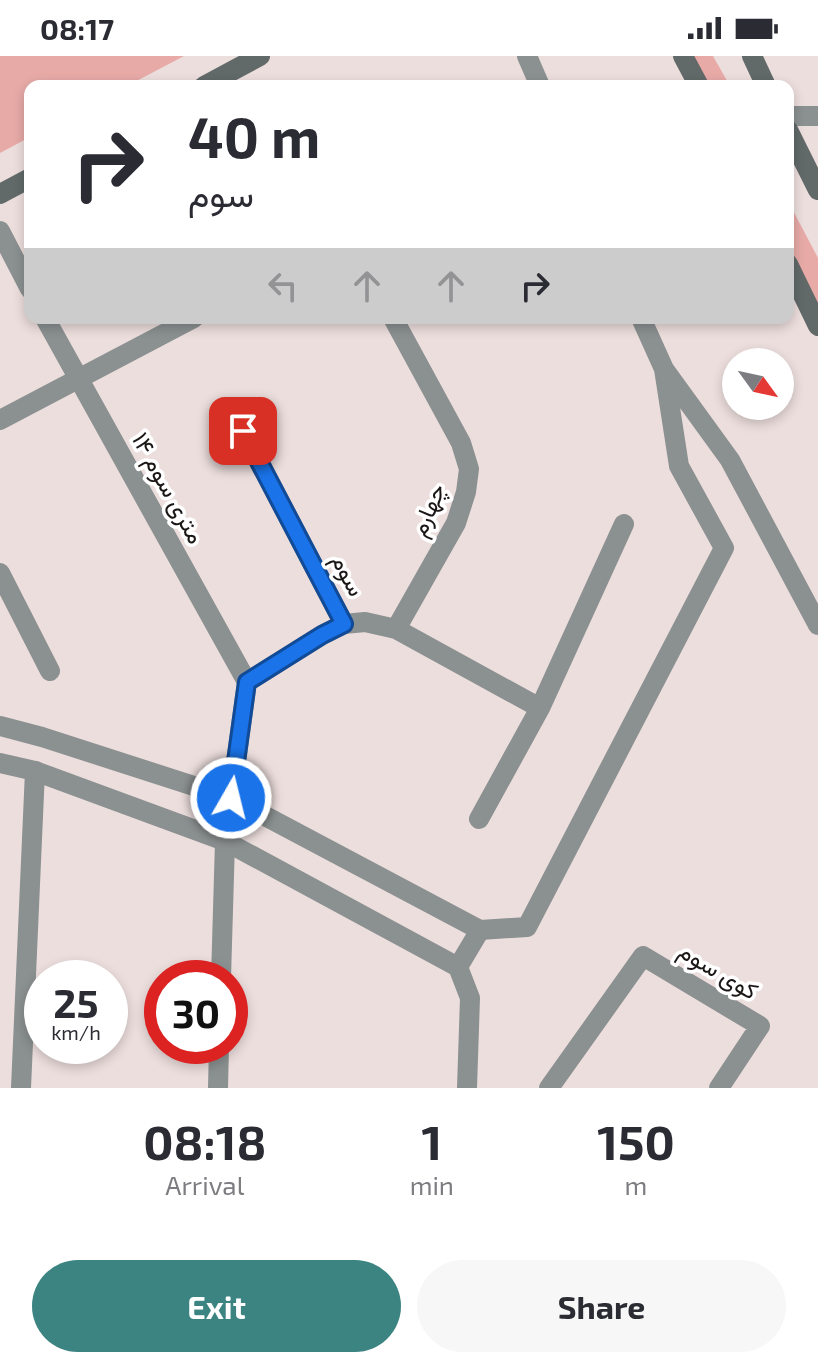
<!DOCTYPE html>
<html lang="en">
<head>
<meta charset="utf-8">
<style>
	body { margin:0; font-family:"Exo 2",Vazirmatn,sans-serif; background:#f7f7f7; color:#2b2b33; height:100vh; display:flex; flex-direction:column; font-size:30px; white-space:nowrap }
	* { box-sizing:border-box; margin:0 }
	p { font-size:26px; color:#7c7c81 }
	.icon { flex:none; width:44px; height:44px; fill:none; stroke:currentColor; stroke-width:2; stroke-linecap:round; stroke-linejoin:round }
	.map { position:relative; height:1032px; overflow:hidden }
	.panel { display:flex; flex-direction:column; background:#fff; flex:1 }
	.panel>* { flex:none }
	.guide { position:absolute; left:24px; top:24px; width:770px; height:244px; border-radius:16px; box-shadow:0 4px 12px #0003; background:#fff; color:#2b2b33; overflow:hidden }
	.needle { width:52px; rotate:123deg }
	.tools { position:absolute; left:722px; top:292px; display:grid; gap:16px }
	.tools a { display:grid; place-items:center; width:72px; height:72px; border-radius:50%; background:#fff; box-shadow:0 4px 12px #0003; font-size:40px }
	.speed { position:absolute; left:24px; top:904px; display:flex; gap:16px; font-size:40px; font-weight:700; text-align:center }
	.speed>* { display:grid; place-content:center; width:104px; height:104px; border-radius:50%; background:#fff; box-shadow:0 4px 12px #0003; line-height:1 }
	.speed small { font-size:20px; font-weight:400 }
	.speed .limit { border:12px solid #d22; background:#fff; color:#111 }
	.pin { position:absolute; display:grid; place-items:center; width:68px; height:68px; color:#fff; margin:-34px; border-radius:16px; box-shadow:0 4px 12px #0006 }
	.me { position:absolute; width:88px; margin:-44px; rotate:8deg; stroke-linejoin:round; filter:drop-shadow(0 0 6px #0008) }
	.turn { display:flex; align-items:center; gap:28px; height:168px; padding:0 32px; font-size:36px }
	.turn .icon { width:104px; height:104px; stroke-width:2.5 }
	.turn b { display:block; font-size:56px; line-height:68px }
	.lanes { display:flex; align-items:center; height:76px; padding:0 32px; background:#0003; justify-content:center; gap:40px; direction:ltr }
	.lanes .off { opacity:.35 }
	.eta { display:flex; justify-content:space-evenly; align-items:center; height:136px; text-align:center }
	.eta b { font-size:48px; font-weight:700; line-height:56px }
	.action { display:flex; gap:16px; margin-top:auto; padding:16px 32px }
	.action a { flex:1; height:92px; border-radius:48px; background:#3c8482; color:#fff; font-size:32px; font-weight:700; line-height:92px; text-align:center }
	.action a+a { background:#f7f7f7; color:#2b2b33 }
	.status { display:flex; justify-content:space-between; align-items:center; height:56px; padding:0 40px; background:#fff; direction:ltr }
	.status svg { height:22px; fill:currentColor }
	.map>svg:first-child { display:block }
</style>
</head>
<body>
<div class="status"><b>08:17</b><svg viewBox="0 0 49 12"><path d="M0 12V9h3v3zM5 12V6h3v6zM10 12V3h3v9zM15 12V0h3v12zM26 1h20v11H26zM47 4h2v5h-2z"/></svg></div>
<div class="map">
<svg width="818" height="1032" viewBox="0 0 818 1032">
	<rect width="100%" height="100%" fill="#ecdedd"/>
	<path fill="#e7aaa7" d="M0 0H184L127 30H30V81L0 97Z
		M682 0H713L730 30H700Z
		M788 145 818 202V260L788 203Z"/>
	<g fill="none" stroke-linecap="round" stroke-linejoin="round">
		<path stroke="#8b9090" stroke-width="20" d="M527 0 540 30
			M788 60H818
			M0 175 30 233
			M45 262 247 626
			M641 262 664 313 730 404 818 569
			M0 364 194 262
			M0 517 50 615
			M344 568 365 566 396 573 456 467 466 436 469 413 461 387 393 262
			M396 573 540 652
			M231 742 247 626 322 579 344 568 243 375
			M479 763 540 652 624 468
			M480 874 527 871 724 492 679 410 664 313
			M221 922 225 785
			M21 1032 35 715
			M218 1032 219 990
			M549 1032 643 900 760 970 719 1032"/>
		<path stroke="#8b9090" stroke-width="20" d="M0 670 42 681 231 742 480 874 458 911 470 942 467 1032
			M0 707 35 715 225 785 458 911"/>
		<path stroke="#616a69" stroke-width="20" d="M683 0 699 30
			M752 0 766 30
			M204 30 260 0
			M788 74 818 134
			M0 138 30 122
			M788 208 818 270"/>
	</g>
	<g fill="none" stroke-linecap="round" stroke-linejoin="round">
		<defs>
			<path id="route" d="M231 742 247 626 322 579 344 568 243 375"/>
		</defs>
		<use href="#route" stroke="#114b97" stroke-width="20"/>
		<use href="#route" stroke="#1a73e8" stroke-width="14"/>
	</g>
	<g text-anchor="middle" stroke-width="7" stroke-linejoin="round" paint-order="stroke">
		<g font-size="24" fill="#1b1616" stroke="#fff">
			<text transform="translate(168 432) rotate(61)" y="8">۱۴ متری سوم</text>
			<text transform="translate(428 454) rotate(-67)" y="8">چهارم</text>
			<text transform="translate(348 519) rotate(62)" y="8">سوم</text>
			<text transform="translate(718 915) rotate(31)" y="8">کوی سوم</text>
		</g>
	</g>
</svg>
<div class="tools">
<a><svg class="needle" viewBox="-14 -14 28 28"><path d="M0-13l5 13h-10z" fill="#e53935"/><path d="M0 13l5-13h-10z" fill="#7c7c81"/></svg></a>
</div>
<div class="speed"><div>25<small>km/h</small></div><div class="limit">30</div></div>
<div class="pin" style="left:243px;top:375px;background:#d93025"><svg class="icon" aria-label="arrive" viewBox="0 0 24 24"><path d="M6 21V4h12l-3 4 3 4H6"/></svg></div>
<svg class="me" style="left:231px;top:742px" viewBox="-20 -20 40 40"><circle r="17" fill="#1a73e8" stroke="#fff" stroke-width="3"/><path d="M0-11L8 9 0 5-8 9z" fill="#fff"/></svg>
<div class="guide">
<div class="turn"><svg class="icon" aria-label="right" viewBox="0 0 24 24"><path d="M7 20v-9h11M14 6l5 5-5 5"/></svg><div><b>40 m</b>سوم</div></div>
<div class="lanes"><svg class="icon off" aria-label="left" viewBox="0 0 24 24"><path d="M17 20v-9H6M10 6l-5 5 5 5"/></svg><svg class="icon off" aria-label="ahead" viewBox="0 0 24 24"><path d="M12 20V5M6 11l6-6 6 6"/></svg><svg class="icon off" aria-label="ahead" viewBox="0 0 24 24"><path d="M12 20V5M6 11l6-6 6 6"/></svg><svg class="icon" aria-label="right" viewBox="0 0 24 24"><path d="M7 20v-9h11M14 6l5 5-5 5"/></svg></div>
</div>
</div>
<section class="panel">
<div class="eta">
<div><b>08:18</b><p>Arrival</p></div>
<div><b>1</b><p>min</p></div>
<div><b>150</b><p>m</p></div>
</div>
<div class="action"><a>Exit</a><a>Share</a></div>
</section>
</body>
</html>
